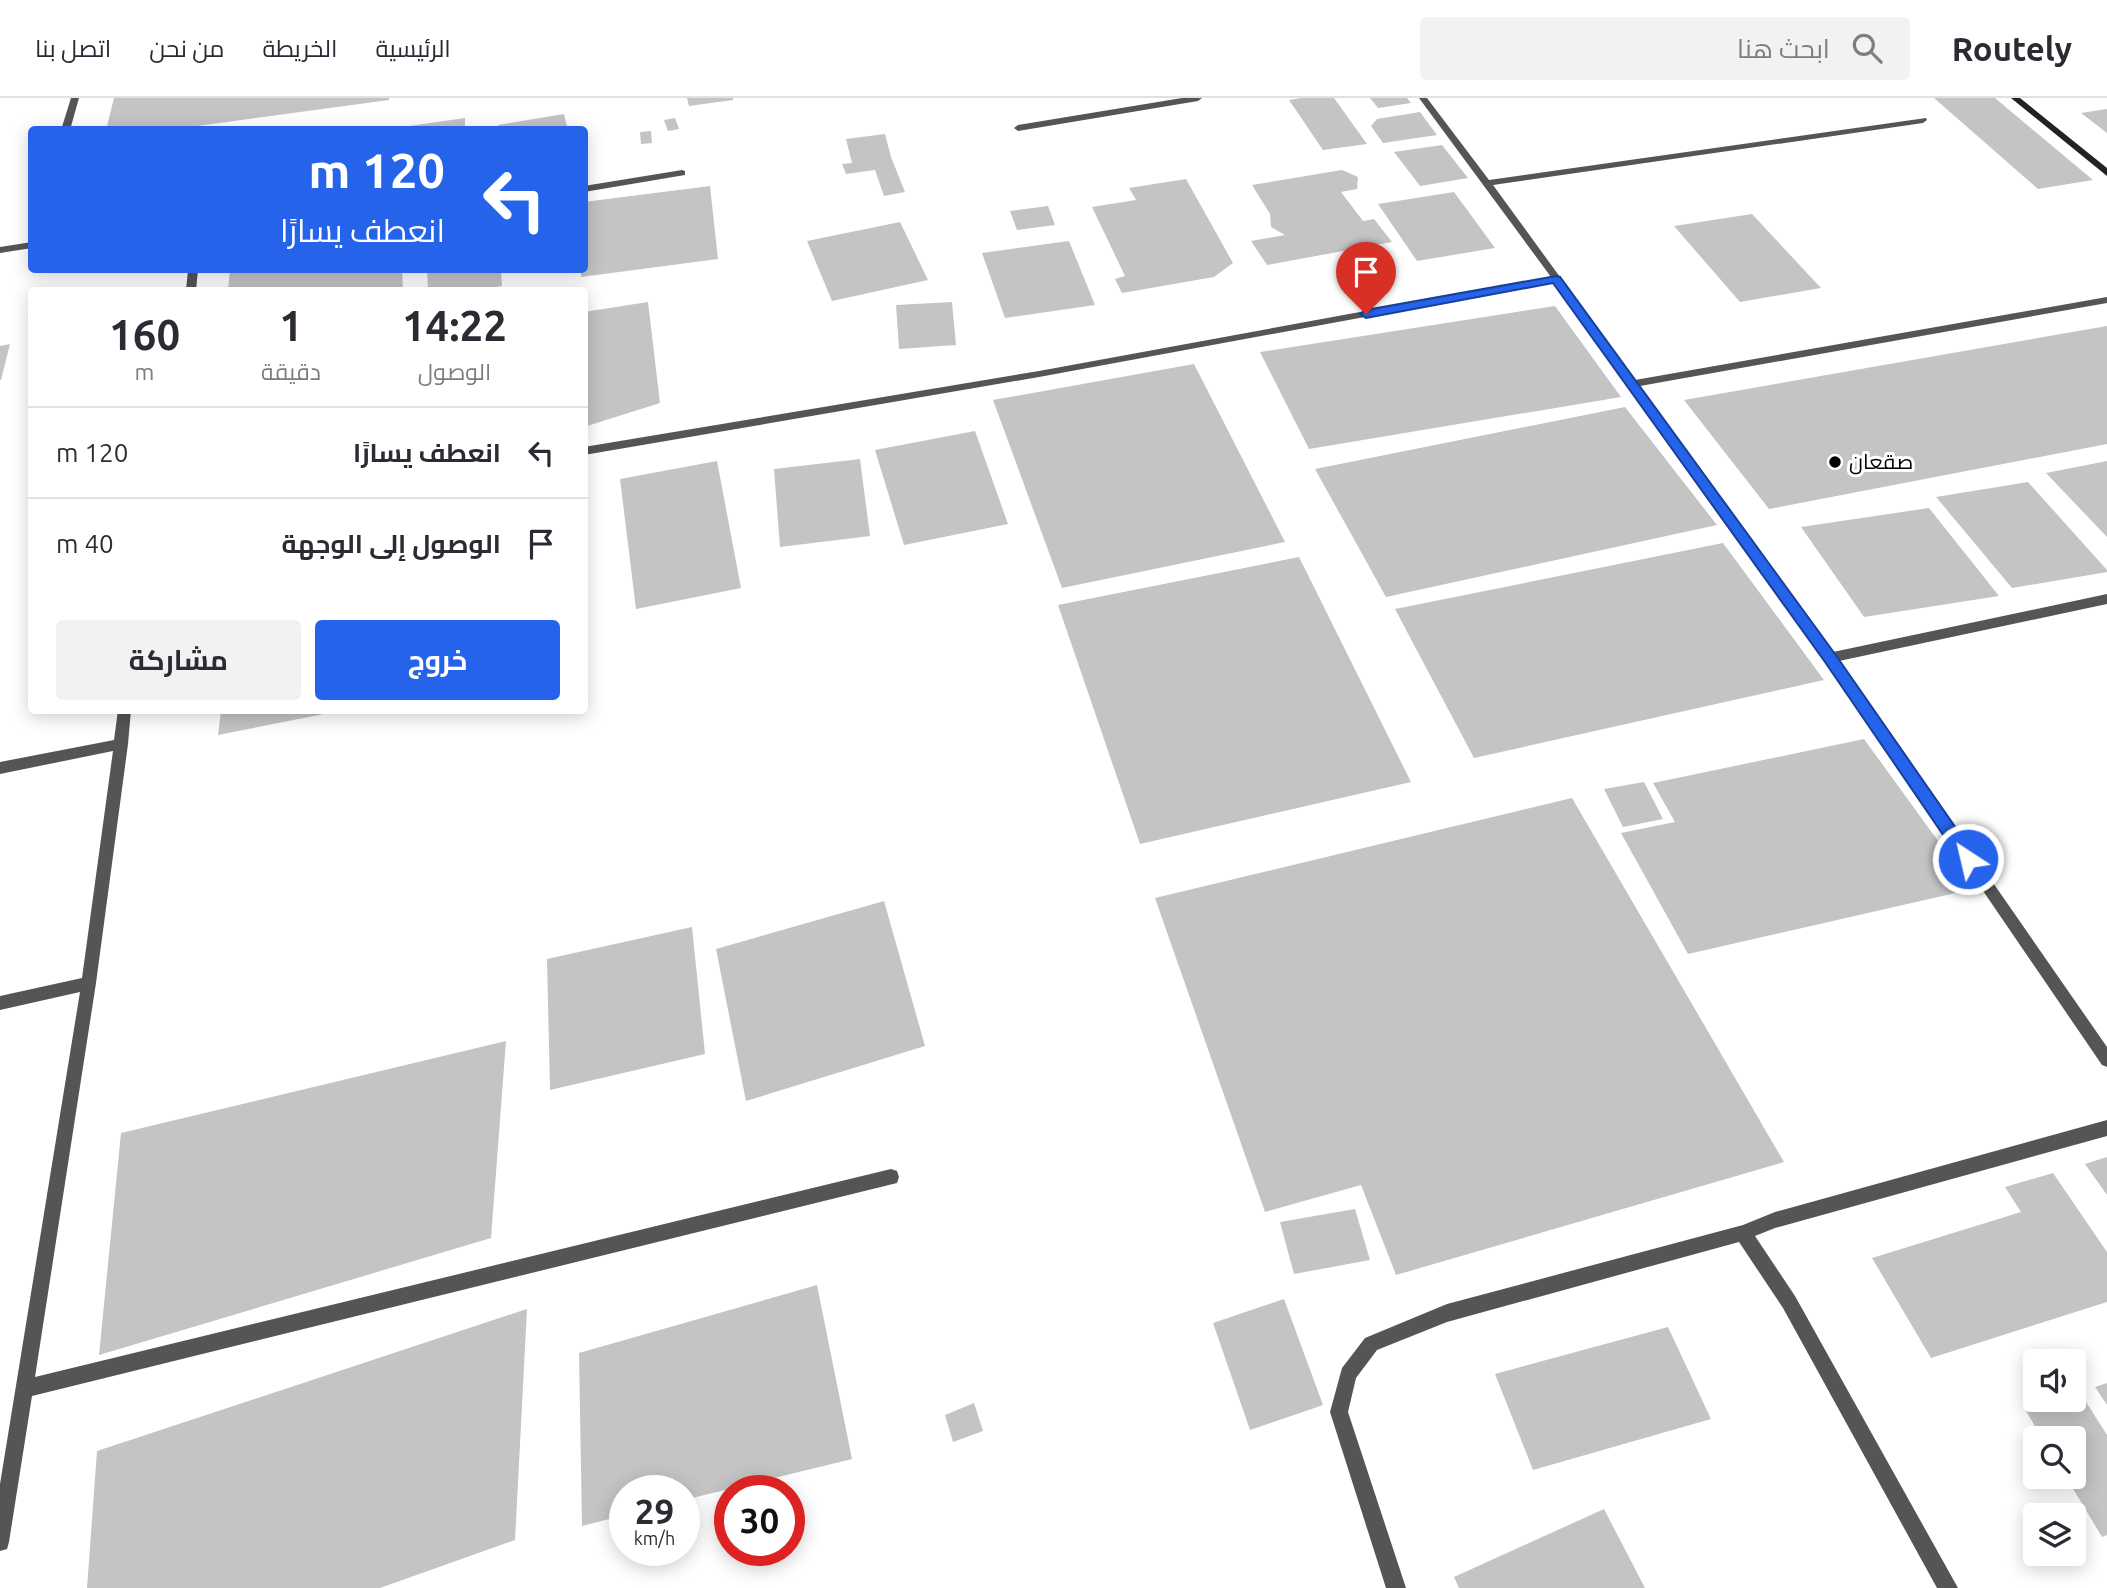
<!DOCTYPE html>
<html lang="ar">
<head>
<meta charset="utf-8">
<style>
	body { margin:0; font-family:Ubuntu,Cairo,sans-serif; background:#f2f2f3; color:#2b2b33; direction:rtl; height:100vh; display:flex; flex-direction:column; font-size:26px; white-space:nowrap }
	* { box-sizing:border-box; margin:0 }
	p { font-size:23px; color:#7c7c81 }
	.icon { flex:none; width:38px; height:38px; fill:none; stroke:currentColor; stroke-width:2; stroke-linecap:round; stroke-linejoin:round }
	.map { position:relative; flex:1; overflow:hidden; direction:ltr }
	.drawer { position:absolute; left:28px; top:189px; width:560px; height:427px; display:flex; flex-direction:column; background:#fff; border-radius:7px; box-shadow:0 4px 18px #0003; direction:rtl }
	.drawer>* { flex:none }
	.top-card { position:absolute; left:28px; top:28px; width:560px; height:147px; border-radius:7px; box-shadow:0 4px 18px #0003; direction:rtl; background:#2563eb; color:#fff; overflow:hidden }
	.tools { position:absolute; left:2023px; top:1251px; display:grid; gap:14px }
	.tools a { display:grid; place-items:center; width:63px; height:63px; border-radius:7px; background:#fff; box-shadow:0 4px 18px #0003; font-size:35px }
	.speed { position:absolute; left:609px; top:1377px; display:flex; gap:14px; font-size:35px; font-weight:700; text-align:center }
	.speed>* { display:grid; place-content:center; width:91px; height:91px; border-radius:50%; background:#fff; box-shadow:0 4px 18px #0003; line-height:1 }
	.speed small { font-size:18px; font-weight:400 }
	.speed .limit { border:10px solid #d22; background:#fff; color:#111 }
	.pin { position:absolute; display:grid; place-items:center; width:60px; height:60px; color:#fff; margin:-72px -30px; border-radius:50% 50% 50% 0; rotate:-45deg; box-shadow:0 0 7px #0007 }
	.pin .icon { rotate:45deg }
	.me { position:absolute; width:77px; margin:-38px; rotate:325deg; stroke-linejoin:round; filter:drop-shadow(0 0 5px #0008) }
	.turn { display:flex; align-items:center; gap:24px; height:147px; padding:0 28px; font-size:32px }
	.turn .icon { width:91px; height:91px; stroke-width:2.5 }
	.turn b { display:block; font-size:49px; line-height:60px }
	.eta { display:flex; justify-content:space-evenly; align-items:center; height:119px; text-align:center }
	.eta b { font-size:42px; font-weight:700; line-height:49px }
	.action { display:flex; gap:14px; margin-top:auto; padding:14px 28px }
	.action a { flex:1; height:80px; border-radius:7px; background:#2563eb; color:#fff; font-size:28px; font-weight:700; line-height:80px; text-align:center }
	.action a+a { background:#f2f2f3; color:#2b2b33 }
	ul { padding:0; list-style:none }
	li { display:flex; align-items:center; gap:21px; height:91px; padding:0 28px; border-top:2px solid #e1e1e2 }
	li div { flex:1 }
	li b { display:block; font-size:26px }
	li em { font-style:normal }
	header { display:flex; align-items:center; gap:42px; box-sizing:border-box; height:98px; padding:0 35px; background:#fff; border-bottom:2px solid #e1e1e2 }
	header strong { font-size:33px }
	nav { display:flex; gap:38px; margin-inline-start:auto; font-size:24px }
	.search { width:490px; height:63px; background:#f2f2f3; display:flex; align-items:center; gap:18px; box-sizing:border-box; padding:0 24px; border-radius:7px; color:#7c7c81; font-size:26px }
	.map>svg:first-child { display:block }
</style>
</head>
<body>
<header>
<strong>Routely</strong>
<div class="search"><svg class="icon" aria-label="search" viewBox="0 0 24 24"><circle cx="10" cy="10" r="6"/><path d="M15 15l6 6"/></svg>ابحث هنا</div>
<nav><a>الرئيسية</a><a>الخريطة</a><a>من نحن</a><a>اتصل بنا</a></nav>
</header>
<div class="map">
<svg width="2107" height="1490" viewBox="0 0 2107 1490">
	<rect width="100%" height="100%" fill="#fff"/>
	<path fill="#c4c4c4" d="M114 0H389V2L168 32H106Z
		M687 0H733V2L689 8Z
		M1301 0H1334L1367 46 1323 52 1289 2Z
		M1370 0H1407L1411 5 1378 10Z
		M1934 0H1995L2093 82 2038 91Z
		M2107 11V35L2081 15Z
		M1420 14 1437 37 1383 45 1371 28 1377 21Z
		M564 16 568 32H499L498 27Z
		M465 20V32H395V30Z
		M675 20 679 31 668 33 664 22Z
		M651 33 652 45 641 46 640 34Z
		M885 36 891 59 905 94 884 98 875 72 846 76 842 66 852 65 846 41Z
		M1442 47 1468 80 1420 88 1394 54Z
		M1342 72 1358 79 1357 91 1341 94 1363 123 1374 121 1392 144 1267 167 1251 143 1285 137 1271 129 1270 116 1252 87Z
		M1186 81 1233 165 1214 179 1122 195 1115 181 1125 178 1092 109 1136 102 1129 90Z
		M710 88 718 161 581 179V172H584V104Z
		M1454 94 1495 150 1417 163 1378 106Z
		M1048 108 1055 127 1017 132 1010 113Z
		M1752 116 1821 190 1740 204 1674 128Z
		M900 124 928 182 832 203 807 143Z
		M1069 143 1095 207 1005 220 982 155Z
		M230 172H402L403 192H228Z
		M427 172H501L502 188 478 192H428Z
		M648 204 660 305 584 329V214Z
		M952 204 956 247 899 251 896 207Z
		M1555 208 1621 299 1309 351 1260 254Z
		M2107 228V346L1769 411 1684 302Z
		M10 246 1 282H0V248Z
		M1194 266 1285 444 1062 490 993 302Z
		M1625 309 1717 427 1386 499 1315 371Z
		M975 333 1008 426 904 447 875 352Z
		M860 361 870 438 780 449 774 371Z
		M717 363 741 490 636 511 620 381Z
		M2107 363V439L2046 375Z
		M2028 384 2107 472V474L2012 490 1936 399Z
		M1929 410 1999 498 1864 519 1801 429Z
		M1723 445 1824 582 1474 660 1395 511Z
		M1299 459 1411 684 1140 746 1058 507Z
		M221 612H334V614L218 637Z
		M1864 641 1973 791 1688 856 1621 735 1675 724 1653 685Z
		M1644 684 1663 721 1623 729 1604 691Z
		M1572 700 1784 1064 1396 1177 1361 1087 1265 1114 1155 800Z
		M884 803 925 948 746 1003 716 851Z
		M692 829 705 956 550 992 547 861Z
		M506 943 491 1140 99 1257 121 1035Z
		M2107 1059V1097L2085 1066Z
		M2053 1075 2107 1154V1204L1931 1260 1872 1160 2021 1114 2005 1089Z
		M1355 1111 1370 1162 1294 1176 1280 1124Z
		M817 1187 852 1361 684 1402V1393H625V1417L582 1428 579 1255Z
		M1284 1201 1323 1307 1250 1332 1213 1225Z
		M527 1211 515 1442 380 1490H87L97 1353Z
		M1668 1229 1711 1321 1533 1372 1495 1276Z
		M2107 1285V1307L2095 1289Z
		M2081 1296 2107 1337V1437L2102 1439 2066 1379H2074V1340H2042L2026 1313 2063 1302H2074V1299Z
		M974 1305 983 1333 953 1344 945 1317Z
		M1604 1411 1645 1490H1459L1454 1479Z"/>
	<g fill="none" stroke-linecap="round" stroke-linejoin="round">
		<path fill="#555" fill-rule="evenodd" d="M71 0H79L70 32H61Z
			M1182 0H1202L1198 3 1018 33 1014 30 1018 27Z
			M1419 0H1427L1489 82 1926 20 1927 22 1923 25 1493 87 1635 282 2107 199V205L1640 288 1833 554 2107 496V506L1839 563 2107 949V969L2102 967 1826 563 1555 184 1039 279 584 357V349L1039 273 1551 179Z
			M682 72 685 73V77L584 94V88Z
			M32 144V150L0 155V149Z
			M188 172H198L196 192H186Z
			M118 612H131L128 646 96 885 35 1279 891 1071 897 1073 899 1079 897 1085 32 1298 9 1444 7 1451 0 1453V1386L80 894 0 912V898L82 880 113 653 0 676V664L114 642Z
			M2107 1022V1038L1775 1130 1755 1138 1795 1198 1958 1490H1937L1783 1210 1739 1144 1447 1224 1377 1252 1356 1280 1348 1314 1406 1490H1386L1330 1314 1342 1270 1365 1240 1447 1206 1743 1127 1775 1114Z"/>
		<path fill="#222" fill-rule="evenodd" d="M2011 0H2020L2107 70V78Z"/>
	</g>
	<path fill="#2563eb" stroke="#184099" stroke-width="2" d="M1556 178 1560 179 1835 556 1974 756 1976 761 1974 766H1963L1825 564 1553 185 1366 220 1360 216 1366 212Z"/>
	<circle fill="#000" stroke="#fff" stroke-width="2.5" cx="1835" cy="364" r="7"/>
	<g text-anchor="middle" stroke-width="6" stroke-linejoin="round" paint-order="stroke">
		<g font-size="21" fill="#000" stroke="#fff" text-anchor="start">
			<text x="1849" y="371">صقعان</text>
		</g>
	</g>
</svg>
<div class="tools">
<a><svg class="icon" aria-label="sound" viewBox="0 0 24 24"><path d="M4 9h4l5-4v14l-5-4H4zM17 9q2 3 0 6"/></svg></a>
<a><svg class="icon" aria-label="search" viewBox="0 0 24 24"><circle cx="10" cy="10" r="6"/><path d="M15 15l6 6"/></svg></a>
<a><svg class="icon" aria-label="layers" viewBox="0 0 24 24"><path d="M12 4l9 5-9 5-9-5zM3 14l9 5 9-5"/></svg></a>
</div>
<div class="speed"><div>29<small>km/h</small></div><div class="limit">30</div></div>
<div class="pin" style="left:1366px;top:216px;background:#d93025"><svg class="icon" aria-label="arrive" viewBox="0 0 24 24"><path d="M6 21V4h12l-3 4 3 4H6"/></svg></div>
<svg class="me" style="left:1968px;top:761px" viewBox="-20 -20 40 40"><circle r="17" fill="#2563eb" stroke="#fff" stroke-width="3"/><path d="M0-11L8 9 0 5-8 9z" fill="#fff"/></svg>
<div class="top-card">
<div class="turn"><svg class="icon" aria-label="left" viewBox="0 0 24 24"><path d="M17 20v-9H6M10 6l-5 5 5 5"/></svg><div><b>120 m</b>انعطف يسارًا</div></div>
</div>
<section class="drawer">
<div class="eta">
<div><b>14:22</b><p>الوصول</p></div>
<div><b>1</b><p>دقيقة</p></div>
<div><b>160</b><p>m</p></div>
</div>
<ul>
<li><svg class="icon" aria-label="left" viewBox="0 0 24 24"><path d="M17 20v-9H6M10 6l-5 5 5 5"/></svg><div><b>انعطف يسارًا</b></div><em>120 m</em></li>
<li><svg class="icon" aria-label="arrive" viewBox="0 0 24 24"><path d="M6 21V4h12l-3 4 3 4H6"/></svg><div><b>الوصول إلى الوجهة</b></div><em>40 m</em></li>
</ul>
<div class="action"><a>خروج</a><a>مشاركة</a></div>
</section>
</div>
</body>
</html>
